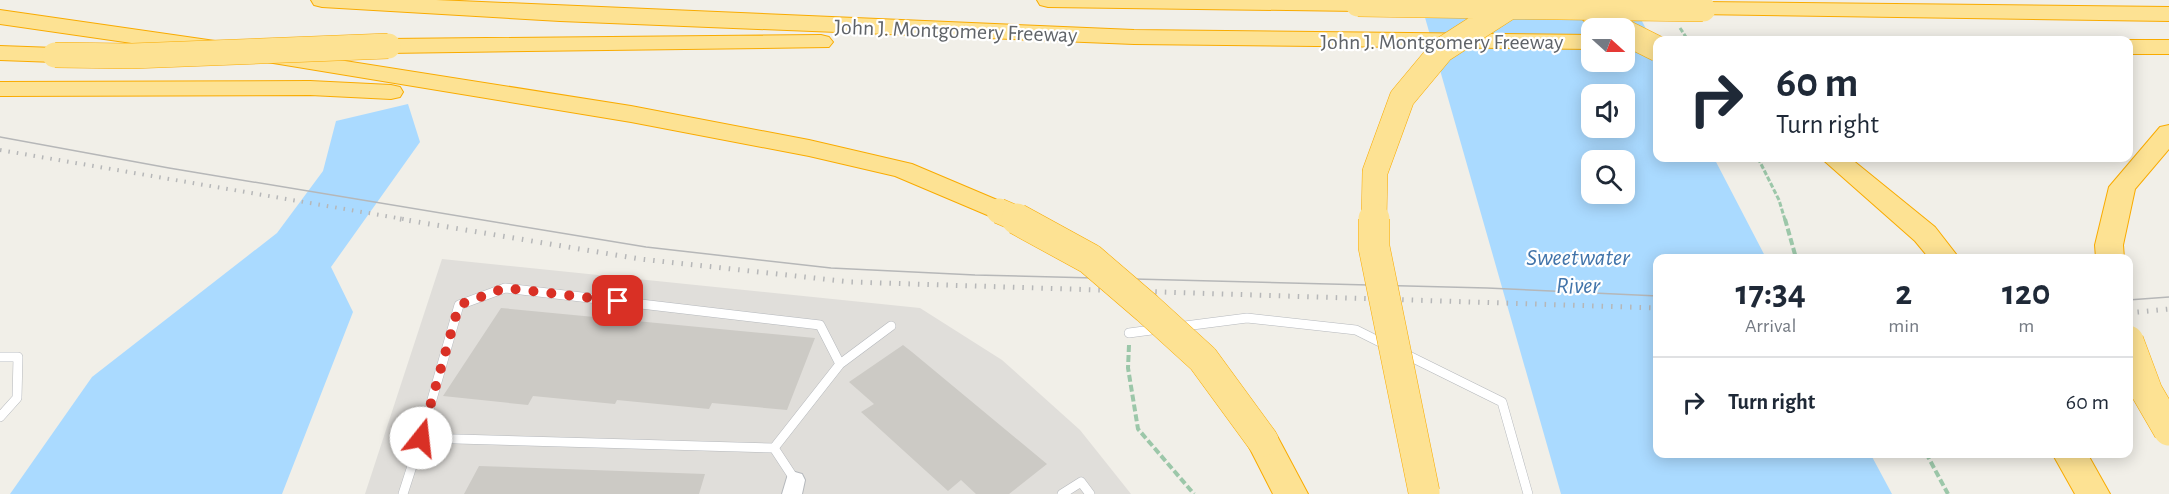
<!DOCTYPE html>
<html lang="en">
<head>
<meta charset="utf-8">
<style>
	body { margin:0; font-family:"Alegreya Sans",sans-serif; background:#f2f2f3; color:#1f2937; height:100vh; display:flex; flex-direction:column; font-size:22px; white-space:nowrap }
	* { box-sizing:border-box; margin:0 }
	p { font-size:20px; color:#747a83 }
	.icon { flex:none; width:33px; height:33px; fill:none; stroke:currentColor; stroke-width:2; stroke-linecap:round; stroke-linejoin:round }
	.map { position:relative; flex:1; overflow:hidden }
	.details { position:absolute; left:1653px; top:254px; width:480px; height:204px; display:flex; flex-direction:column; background:#fff; border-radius:12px; box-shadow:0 3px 15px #0003 }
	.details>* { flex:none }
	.guide { position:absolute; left:1653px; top:36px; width:480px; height:126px; border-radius:12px; box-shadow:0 3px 15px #0003; background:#fff; color:#1f2937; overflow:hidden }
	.needle { width:39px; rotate:111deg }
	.controls { position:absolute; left:1581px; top:18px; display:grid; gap:12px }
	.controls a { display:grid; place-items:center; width:54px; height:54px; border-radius:12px; background:#fff; box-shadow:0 3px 15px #0003; font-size:30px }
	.pin { position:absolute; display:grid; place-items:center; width:51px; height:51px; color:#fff; margin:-26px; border-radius:12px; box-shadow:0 3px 9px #0006 }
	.me { position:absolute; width:66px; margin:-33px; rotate:16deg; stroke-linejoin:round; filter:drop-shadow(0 0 4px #0008) }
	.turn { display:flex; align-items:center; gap:21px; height:126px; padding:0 24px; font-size:27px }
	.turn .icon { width:78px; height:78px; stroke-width:2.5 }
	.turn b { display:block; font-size:42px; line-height:51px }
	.eta { display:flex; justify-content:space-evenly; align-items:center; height:102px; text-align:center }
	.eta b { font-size:36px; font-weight:600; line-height:42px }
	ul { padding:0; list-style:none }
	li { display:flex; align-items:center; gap:18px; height:90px; padding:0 24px; border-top:2px solid #e0e1e3 }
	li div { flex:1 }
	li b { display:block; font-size:22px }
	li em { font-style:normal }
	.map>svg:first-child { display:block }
</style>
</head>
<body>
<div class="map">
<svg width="2169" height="494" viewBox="0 0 2169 494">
	<rect width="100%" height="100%" fill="#f1efe8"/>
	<path fill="#e0deda" d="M442 259 920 308 1002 360 1080 430 1131 494H365Z"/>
	<path fill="#aadaff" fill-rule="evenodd" d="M1420 0H1631L1657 50 1658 158H1714L1766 258H1658V453H1870L1892 494H1561ZM1592 28H1624V62H1592ZM1592 94H1624V128H1592ZM1592 160H1624V194H1592Z
		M408 104 420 142 331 267 353 312 282 494H10L92 377 277 233 323 171 336 121Z"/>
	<path fill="#cccac5" d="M501 308 815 338 787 410 712 403 709 409 617 400 615 404 533 396 528 405 443 396Z
		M903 345 912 352 1047 464 1009 494H976L961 480 948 491 861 412 874 404 849 382Z
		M479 466 705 474 699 494H464Z"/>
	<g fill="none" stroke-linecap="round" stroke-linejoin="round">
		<defs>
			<path id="lane" d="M1177 327 1247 318 1356 330 1388 346
				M1129 333 1159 329
				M1405 354 1502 402 1528 494
				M0 357H18L17 398 0 417
				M840 364 891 326
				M421 438 459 305 505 288 820 325 840 364 774 448
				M403 494 421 438 774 448 795 480
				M1062 494 1081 482 1090 494"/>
			<path id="street" d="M795 472 802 474 805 480 802 494H782L788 474Z"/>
			<path id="highway" d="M311 0H436L1134 30 1592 35V49L1134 44 560 21 322 7 314 5Z
				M1037 0H1366L1369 4 1366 9 1358 11 1048 7 1040 5Z
				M1703 2 2169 7V21L1695 14 1692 9 1695 4Z
				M0 10 215 41 223 43 227 48 223 53 215 55 0 24Z
				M1592 10 1625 23 1628 28 1624 33V28C1609 28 1590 31 1581 17L1584 12Z
				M821 35 829 37 833 42 829 47 388 53 380 51 376 46 380 41 388 39Z
				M2126 40H2169V54H2128V40Z
				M0 46 55 48 63 50 67 55 63 60 55 62 0 60Z
				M269 49 631 106 809 140 912 164 1009 205 1013 211 1009 217 999 220 895 176 809 156 631 122 261 61 257 56 261 51Z
				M310 81 391 85 400 87 403 92 400 97 391 99 310 95 0 96V82Z
				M2169 125V149L2135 189 2123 245 2124 258H2096L2095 245 2109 187 2160 127Z
				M1821 158H1850L1935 227 1959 258H1929L1915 241Z
				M1263 428 1275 432 1308 494H1273L1246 441 1251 432Z
				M2052 453H2087L2110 494H2075Z"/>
		</defs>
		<use href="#lane" stroke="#b5b8bc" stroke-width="10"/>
		<use href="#street" stroke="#b5b8bc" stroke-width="2"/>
		<use href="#highway" stroke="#f9ab00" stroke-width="2"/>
		<path stroke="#9cc7a9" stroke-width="3" stroke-dasharray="5 2" stroke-linecap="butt" d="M1680 28 1688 40
			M1758 158 1779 200 1785 220"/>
		<path stroke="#9cc7a9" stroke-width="4" stroke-dasharray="7 3" stroke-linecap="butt" d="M1785 219 1796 258
			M1129 345 1128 368 1138 429 1194 494
			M1926 453 1948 494"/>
		<use href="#lane" stroke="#fff" stroke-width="9"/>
		<use href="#street" fill="#fff" fill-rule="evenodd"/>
		<use href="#highway" fill="#fde293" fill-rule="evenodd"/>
		<path stroke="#b6b7b8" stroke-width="1.5" d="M0 137 169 168 646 247 831 268 975 275 1487 288 1658 296
			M2128 300 2169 297"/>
		<path stroke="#b6b7b8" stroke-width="4" stroke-dasharray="1.5 7" stroke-linecap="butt" d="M0 150 409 220"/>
		<path stroke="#b6b7b8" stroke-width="5" stroke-dasharray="1.5 8" stroke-linecap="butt" d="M400 219 640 259 851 282 1658 308
			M2128 313 2169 309"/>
		<defs>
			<path id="highway-bridge-far1" d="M1358 4 1703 9
				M1624 32 1658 49
				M55 55 132 56 388 46
				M999 211 1020 220
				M1374 220 1375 172 1402 98 1442 50 1520 0"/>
			<path id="highway-bridge" d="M1017 219 1090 259 1147 308 1203 359 1263 441
				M1374 219V247L1424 492
				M2128 341 2147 392 2169 430"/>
		</defs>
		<use href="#highway-bridge-far1" stroke="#f9ab00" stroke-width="26" stroke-linecap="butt"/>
		<use href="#highway-bridge" stroke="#f9ab00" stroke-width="32" stroke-linecap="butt"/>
		<use href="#highway-bridge-far1" stroke="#fde293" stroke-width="25"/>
		<use href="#highway-bridge" stroke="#fde293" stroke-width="31"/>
	</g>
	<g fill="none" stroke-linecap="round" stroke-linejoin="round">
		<path stroke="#d93025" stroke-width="10" stroke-dasharray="0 18" d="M421 438 459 305 505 288 618 301"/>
	</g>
	<g text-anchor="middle" stroke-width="4.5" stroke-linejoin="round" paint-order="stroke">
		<g font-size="22" fill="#5f6368" stroke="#fff">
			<text transform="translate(956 30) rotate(2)" y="8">John J. Montgomery Freeway</text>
			<text x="1442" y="49">John J. Montgomery Freeway</text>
		</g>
		<g font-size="24" font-style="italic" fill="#4174aa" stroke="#fff">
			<text x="1578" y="265">Sweetwater<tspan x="1578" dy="28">River</tspan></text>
		</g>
	</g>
</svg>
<div class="controls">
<a><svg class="needle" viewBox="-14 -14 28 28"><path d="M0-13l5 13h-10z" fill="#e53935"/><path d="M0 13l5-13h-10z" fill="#747a83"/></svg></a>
<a><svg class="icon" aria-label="sound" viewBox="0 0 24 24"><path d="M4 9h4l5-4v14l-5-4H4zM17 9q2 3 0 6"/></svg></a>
<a><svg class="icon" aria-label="search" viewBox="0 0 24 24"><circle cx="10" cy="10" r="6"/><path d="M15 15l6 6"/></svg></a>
</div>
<div class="pin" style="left:618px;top:301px;background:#d93025"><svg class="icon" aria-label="arrive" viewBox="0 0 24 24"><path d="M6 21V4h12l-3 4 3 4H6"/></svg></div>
<svg class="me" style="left:421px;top:438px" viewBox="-20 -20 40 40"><circle r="19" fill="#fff"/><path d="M0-13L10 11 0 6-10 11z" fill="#d93025"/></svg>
<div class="guide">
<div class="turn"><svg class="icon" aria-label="right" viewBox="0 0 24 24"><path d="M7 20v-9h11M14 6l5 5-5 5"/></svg><div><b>60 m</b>Turn right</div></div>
</div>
<section class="details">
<div class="eta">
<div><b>17:34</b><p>Arrival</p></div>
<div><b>2</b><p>min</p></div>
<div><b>120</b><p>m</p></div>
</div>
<ul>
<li><svg class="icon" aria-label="right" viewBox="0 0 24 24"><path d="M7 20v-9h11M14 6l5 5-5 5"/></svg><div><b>Turn right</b></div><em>60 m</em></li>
</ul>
</section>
</div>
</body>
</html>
